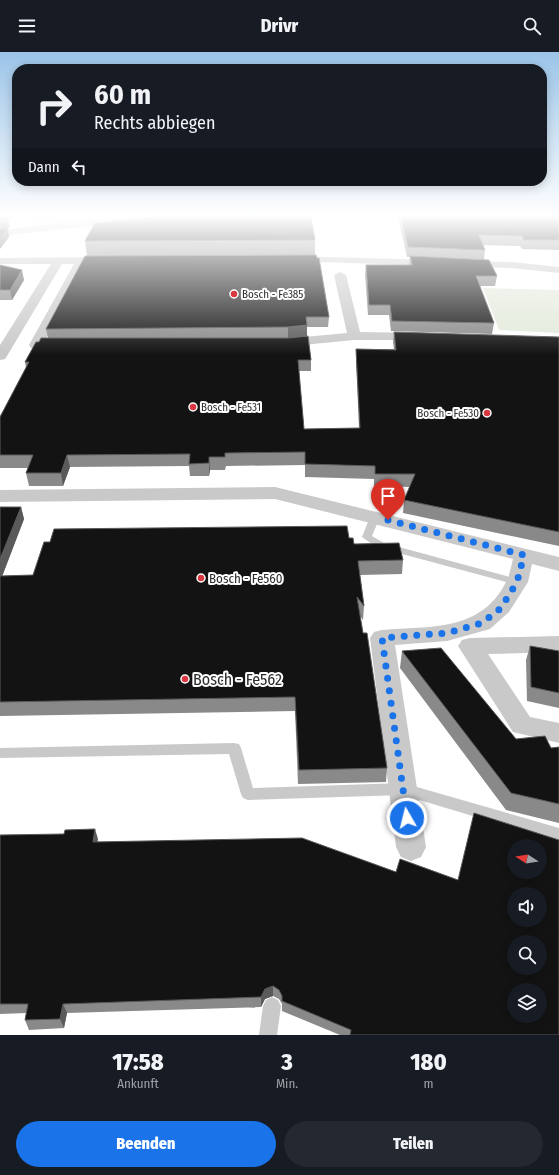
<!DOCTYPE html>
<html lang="de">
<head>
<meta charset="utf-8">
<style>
	body { margin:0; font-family:"Fira Sans Condensed",sans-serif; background:#242831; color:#f1f3f6; height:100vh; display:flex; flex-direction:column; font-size:15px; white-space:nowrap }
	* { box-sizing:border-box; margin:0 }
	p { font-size:13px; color:#9ea1a6 }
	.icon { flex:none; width:22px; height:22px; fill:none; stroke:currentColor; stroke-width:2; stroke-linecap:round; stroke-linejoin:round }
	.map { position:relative; height:983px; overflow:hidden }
	.drawer { display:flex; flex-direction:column; background:#171b24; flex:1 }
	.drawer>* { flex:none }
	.banner { position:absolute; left:12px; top:12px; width:535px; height:122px; border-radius:16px; box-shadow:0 2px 10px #0003; background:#171b24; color:#f1f3f6; overflow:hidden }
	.needle { width:26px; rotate:282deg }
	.controls { position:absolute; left:507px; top:787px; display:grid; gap:8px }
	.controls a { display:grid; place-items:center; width:40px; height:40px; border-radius:50%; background:#171b24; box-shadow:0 2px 10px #0003; font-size:20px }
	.pin { position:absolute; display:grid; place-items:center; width:34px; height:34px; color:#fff; margin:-41px -17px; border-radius:50% 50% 50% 0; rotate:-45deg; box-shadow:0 0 4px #0007 }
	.pin .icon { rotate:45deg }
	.me { position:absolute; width:44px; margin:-22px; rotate:352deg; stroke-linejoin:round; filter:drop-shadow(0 0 3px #0008) }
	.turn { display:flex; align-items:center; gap:14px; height:84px; padding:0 16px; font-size:18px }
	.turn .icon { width:52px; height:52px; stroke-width:2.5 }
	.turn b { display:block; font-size:28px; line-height:34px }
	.then { display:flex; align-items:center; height:38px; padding:0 16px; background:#0003; gap:8px; font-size:15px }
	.eta { display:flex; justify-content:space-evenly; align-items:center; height:68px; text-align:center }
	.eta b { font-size:24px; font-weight:800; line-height:28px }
	.button { display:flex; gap:8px; margin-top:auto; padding:8px 16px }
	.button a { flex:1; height:46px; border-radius:24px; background:#1a73e8; color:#fff; font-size:16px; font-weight:800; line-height:46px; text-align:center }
	.button a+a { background:#242831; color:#f1f3f6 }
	header { display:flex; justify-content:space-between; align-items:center; height:52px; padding:0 16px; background:#171b24; font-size:18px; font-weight:800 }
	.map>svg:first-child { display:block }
</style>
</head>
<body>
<header><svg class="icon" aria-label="menu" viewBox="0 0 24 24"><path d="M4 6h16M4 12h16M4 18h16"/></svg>Drivr<svg class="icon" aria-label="search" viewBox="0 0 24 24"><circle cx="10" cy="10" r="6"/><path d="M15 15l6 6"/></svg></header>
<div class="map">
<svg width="559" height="983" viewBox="0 0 559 983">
	<rect width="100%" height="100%" fill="#fff"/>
	<path fill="#e2e9da" d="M31 165H98L99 169 37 174Z
		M483 236 559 238V281L499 278Z"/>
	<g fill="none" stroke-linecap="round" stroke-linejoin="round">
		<path fill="#c9c9c9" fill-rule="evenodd" d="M375 462 380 465 372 484 384 491 521 528 522 530 517 533 376 495 362 485 370 465Z
			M234 691 239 692 241 696 253 736 403 731 559 776V790L403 743 248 748 243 746 241 742 229 702 0 706V696Z
			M272 945 278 948 281 954 277 983H259L263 954 266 948Z"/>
		<path fill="#c9c9c9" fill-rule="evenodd" d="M121 165H155L150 168 0 184V178Z
			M291 204 512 210 559 215V221L512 216 287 209 286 207Z
			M109 205 114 208 113 210 85 212 45 289 65 290 67 293 65 296H31L29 293 74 212H62L7 304 5 307 0 308V293L51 212H0V206Z
			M340 220 346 223 360 280 421 281 426 282 428 285 426 288H354L282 295 277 294 275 291 277 288 282 287 347 281 334 223Z
			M275 435 559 505V519L532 512 528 530 509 560 490 577 447 589 395 593 426 795 421 805 411 809 401 805 396 795 370 586 374 580 382 578C430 574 481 580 506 530 510 523 511 514 513 507L275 447 0 450V438Z
			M559 584V600L488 602 530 665 559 671V691L513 680 458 594 462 588 470 586Z"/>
	</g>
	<path fill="#898989" d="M398 165H559V198L522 197 520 194 483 193 485 198 484 207 497 224 495 234H479L494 271 492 282 391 279 389 263H368L365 222 366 213H409L410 205H407Z
		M315 188V203L329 265 328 275H307V284L311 308V319H299L304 377 359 376 356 308V297H394L393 290 394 280 559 285V494L403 461 404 448 410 435 374 434V427L305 425V413L226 414 225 418H210L209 424H190L189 414 70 415 63 434H29L26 421 28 416H0V365L26 315 25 310 39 290 48 286 46 277 264 203 87 204 85 189Z
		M0 213 24 228 12 248H0Z
		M0 455H21L24 467 2 524 33 523 349 486 354 492 403 508 402 522 360 523 364 554 363 568 360 564 387 716 386 730 298 732 295 659 0 664Z
		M530 594 559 599V656L527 649 526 608Z
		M402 599 516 687 551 696 559 695V771L506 758 400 616Z
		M0 783 98 787 97 789 559 983H340L282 959V952L279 947 273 944 265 947 261 955 67 961 64 976 29 978 25 968 26 961 0 962Z"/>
	<path fill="#5a5a5a" d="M0 165H21L8 167 10 175 8 176 9 185 0 197Z
		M22 218 24 228 12 248 10 238Z
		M307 273V284L288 286V275Z
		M67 403 70 415 63 434 61 421Z
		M209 405 210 418 209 424Z
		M21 455 24 467 0 530V507Z
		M95 777 98 787 95 800 93 790Z
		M273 934V944L265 947 261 955V945L265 937Z
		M63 952 67 961 64 976 60 967Z"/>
	<path fill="#131313" stroke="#5a5a5a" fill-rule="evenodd" d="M0 165H6L8 167 0 168Z
		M153 165H311L315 188 85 189 95 171Z
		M401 165H559V188H524L522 184 479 183 485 198 408 195Z
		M7 176 0 185V177Z
		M316 203 317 206H319L329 265H306L307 273 288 275 46 277 85 204Z
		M410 204 489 208 497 224H476L494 271 392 269 390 253H369L366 213H412Z
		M0 213 22 218 10 238H0Z
		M394 280 559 285V480L404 448 415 422H375V414L305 412V400L225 401V405H209V411L189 412 190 402 67 403 61 421H26L33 403H0V365L29 310H25L36 290H39L41 286H288L308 284 311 308H298L304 377 360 376 356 297 396 298Z
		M0 455H21L0 507Z
		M347 474 349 486H353L354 492 399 491 403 508 358 509 364 554 357 545 363 581H367L387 716 299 718 295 645 0 650V524L33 523 44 490H50L54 477Z
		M530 594 559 599V641L531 635Z
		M441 596 516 687 545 684 551 696 559 695V752L511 741 402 599Z
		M474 761 559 788V983H350L351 978 282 949V944L279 938 273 934 265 937 261 945 63 952 60 967 25 968 28 952H0V783L64 782 65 778 95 777 93 790 302 786 396 820 400 807 458 828ZM514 794H540V820H514ZM514 842H540V868H514ZM514 890H540V916H514ZM514 938H540V964H514Z"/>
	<linearGradient id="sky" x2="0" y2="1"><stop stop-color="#9bc4e8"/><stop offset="0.54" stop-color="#fff"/><stop offset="1" stop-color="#fff" stop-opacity="0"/></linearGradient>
	<rect width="559" height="303" fill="url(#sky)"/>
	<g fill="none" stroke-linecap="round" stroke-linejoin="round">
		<path stroke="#1a73e8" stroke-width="7" stroke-dasharray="0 12.6" d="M388 468 524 503 517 530 501 556 482 571 447 581 382 586 407 766"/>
	</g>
	<g fill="#da3840" stroke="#fff" stroke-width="1.5">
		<circle cx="234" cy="242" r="4"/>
		<circle cx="193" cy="355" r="4"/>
		<circle cx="487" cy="361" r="4"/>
		<circle cx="201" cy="526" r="4"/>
		<circle cx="185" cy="627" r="4"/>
	</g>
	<g text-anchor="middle" stroke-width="4" stroke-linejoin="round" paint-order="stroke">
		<g font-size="11" fill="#2c2c2c" stroke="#fff" text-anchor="start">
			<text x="242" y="246">Bosch - Fe385</text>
			<text x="201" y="359">Bosch - Fe531</text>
			<text x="479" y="365" text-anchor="end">Bosch - Fe530</text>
		</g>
		<g font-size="13" fill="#2c2c2c" stroke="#fff" text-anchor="start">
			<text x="209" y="531">Bosch - Fe560</text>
		</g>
		<g font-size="16" fill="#2c2c2c" stroke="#fff" text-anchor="start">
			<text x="193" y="633">Bosch - Fe562</text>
		</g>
	</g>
</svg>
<div class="controls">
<a><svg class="needle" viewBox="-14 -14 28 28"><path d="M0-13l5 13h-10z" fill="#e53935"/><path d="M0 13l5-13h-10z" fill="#9ea1a6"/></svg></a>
<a><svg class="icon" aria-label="sound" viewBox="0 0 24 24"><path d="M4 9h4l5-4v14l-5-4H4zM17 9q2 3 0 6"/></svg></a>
<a><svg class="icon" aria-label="search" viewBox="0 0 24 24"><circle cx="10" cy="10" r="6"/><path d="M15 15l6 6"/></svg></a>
<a><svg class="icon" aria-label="layers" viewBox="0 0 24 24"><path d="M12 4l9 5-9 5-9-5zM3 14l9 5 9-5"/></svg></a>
</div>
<div class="pin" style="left:388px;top:468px;background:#d93025"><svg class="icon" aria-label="arrive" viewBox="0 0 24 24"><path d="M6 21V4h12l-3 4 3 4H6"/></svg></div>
<svg class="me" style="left:407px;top:766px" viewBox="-20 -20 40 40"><circle r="17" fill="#1a73e8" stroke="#fff" stroke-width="3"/><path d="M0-11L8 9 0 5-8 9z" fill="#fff"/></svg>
<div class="banner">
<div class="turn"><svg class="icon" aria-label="right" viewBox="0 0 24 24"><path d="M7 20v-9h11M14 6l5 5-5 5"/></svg><div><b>60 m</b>Rechts abbiegen</div></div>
<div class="then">Dann<svg class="icon" aria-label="left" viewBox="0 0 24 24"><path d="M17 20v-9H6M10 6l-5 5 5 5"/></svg></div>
</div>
</div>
<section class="drawer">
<div class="eta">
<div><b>17:58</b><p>Ankunft</p></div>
<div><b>3</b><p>Min.</p></div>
<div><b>180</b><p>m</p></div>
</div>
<div class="button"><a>Beenden</a><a>Teilen</a></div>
</section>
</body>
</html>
